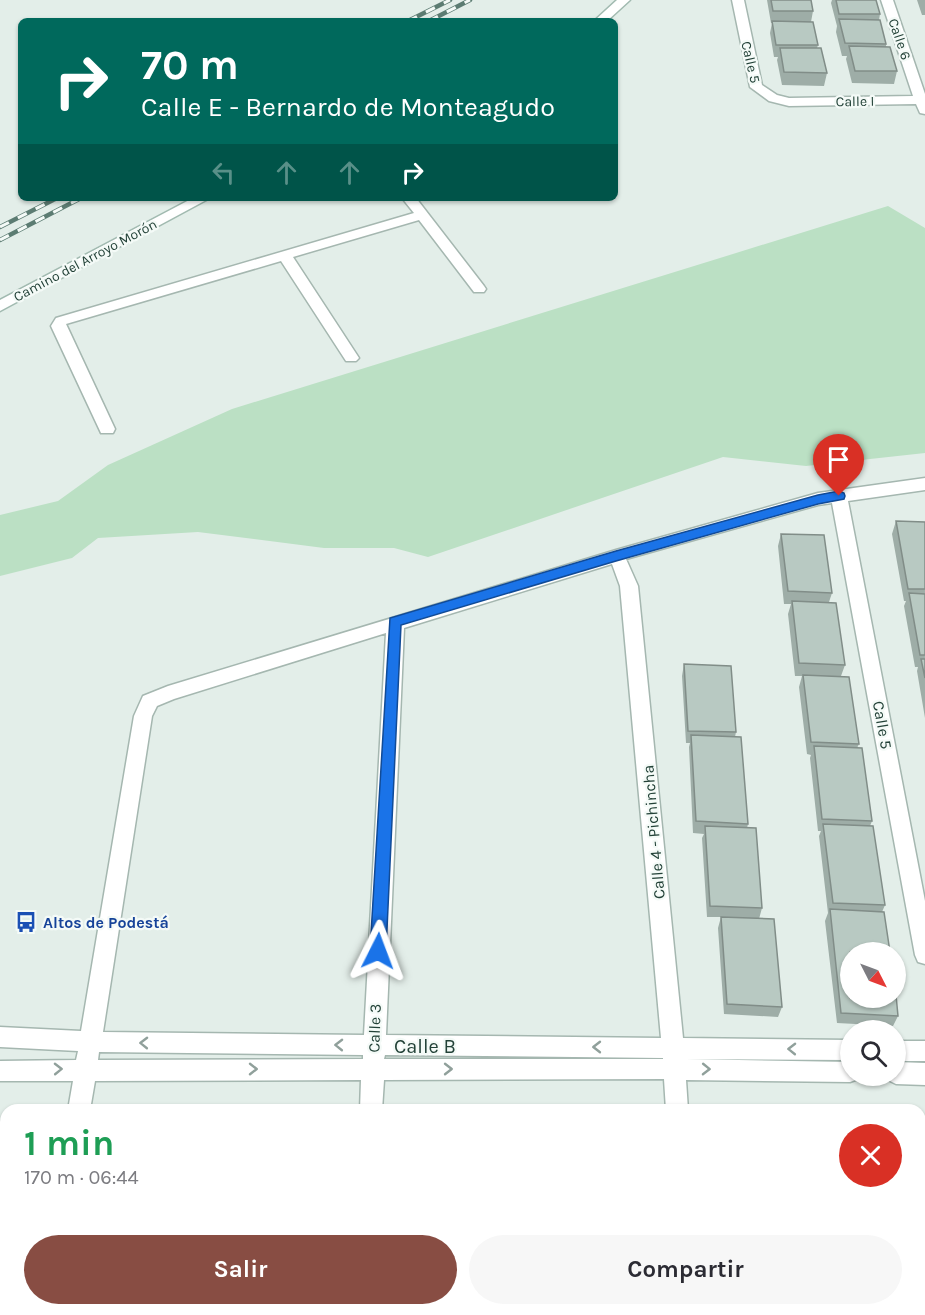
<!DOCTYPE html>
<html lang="es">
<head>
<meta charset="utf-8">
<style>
	body { margin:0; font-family:Karla,sans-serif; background:#f7f7f7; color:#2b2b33; height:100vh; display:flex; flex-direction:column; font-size:22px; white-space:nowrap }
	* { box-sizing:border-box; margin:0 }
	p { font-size:20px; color:#7c7c81 }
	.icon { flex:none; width:33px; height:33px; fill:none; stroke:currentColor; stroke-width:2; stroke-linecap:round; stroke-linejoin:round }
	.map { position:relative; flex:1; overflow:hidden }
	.details { position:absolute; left:0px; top:1104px; width:926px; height:212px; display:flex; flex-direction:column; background:#fff; border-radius:18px 18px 0 0; box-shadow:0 2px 4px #0004 }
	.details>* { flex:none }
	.top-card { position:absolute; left:18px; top:18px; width:600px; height:183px; border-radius:9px; box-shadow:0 2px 4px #0004; background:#00695c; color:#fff; overflow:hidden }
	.needle { width:39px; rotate:132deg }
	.buttons { position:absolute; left:840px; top:942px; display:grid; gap:12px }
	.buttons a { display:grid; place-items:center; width:66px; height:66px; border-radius:50%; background:#fff; box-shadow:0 2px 4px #0004; font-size:30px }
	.pin { position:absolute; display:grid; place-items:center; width:51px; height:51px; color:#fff; margin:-62px -26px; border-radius:50% 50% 50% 0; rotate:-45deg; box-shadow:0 0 6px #0007 }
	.pin .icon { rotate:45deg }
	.me { position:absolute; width:66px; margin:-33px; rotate:3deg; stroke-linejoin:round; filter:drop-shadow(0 0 4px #0008) }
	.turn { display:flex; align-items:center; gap:21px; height:126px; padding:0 24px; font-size:27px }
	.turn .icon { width:78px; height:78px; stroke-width:2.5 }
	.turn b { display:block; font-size:42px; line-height:51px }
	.lanes { display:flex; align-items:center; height:57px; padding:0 24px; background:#0003; justify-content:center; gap:30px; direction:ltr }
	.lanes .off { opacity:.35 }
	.round { display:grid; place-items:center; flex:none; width:63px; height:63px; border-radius:32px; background:#f7f7f7 }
	.overview { display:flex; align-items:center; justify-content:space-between; height:102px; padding:0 24px }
	h1 { font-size:36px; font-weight:700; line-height:45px; color:#1e9e55 }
	.primary-button { display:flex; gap:12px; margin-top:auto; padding:12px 24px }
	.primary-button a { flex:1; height:69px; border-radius:36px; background:#884d43; color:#fff; font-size:24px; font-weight:700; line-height:69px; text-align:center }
	.primary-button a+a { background:#f7f7f7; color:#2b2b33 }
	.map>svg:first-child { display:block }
</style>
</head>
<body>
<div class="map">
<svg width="925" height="1315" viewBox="0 0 925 1315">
	<rect width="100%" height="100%" fill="#e3eee9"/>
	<path fill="#bbe0c4" d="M888 206 925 228V453L806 466 723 457 428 557 394 548H324L198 532 98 538 72 558 0 576V515L58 501 108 465 232 409Z"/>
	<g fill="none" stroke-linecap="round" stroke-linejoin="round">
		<defs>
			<path id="lane" d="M402 198H416L484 286 486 289 484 292H474L419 220 293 257 359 358 356 361H346L281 261 66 324 115 429 113 433H101L51 326 56 318 414 213Z"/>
			<path id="street" d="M732 0H744L762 85 777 95 789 98 913 96 881 0H893L925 94V114L920 113 916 104 789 106 769 101 750 87Z
				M925 478V490L848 501 925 901V964L918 962 915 955 832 503 818 505 626 559 638 586 683 1038 850 1040V1060L685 1059 850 1062V1076H860L858 1079 850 1082 686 1080 688 1110H666L664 1079 384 1080 382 1110H360L361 1080 95 1081 90 1110H68L73 1081H0V1061L76 1060 78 1051 0 1047V1027L81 1031 134 716 143 696 168 686 616 550 818 493ZM612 564 620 586 661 1038 386 1035 404 628ZM386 633 364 1035 103 1032 152 716 157 706 174 699ZM99 1052 363 1055V1059L98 1060ZM385 1055 663 1058V1059H384Z
				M896 1041H925V1061H896Z
				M896 1062 925 1063V1085L896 1084 888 1080 886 1076H896Z
				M34 1310H58L57 1315H33Z
				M350 1310H374L373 1315H349Z
				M676 1310H700V1315H676Z"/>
			<path id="secondary" d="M617 0H630L607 21H594Z
				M193 198H210L0 311V300Z"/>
		</defs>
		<use href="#lane" stroke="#a5b7b0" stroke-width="3"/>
		<use href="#street" stroke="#a5b7b0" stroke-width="3"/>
		<use href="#secondary" stroke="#a1bab0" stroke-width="3"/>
		<use href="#lane" fill="#fff" fill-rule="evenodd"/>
		<use href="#street" fill="#fff" fill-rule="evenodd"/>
		<use href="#secondary" fill="#fff" fill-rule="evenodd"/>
		<defs>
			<path id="rail" d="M408 21 450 0
				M429 21 470 0
				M0 227 57 198
				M0 240 81 198"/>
		</defs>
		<use href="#rail" stroke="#5c7c72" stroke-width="4.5"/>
		<use href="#rail" stroke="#f4faf7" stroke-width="3" stroke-dasharray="10" stroke-linecap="butt"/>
	</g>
	<path fill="#9eada7" d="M767 0H811L813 11 811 22 818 45 817 48 827 73 824 86 782 85 777 60 778 57H774L770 33 772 23H771Z
		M832 0H876L880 14 879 20 886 44V46L897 71 894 84 852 83 846 59 847 56H842L836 32 837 26 831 3Z
		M917 0H925V15H922Z
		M896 521 925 522V718L917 671 918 667H915L904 606 906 601H904L892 534Z
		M781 534 832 593 829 602 845 665 841 676 859 744 857 748 872 821 870 826 885 905 882 912 898 1016 893 1026 837 1023 825 921 828 913 819 836 821 831H818L810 758 811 755 807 754 799 687 802 676H795L788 614 791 604H784L778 546Z
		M684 664 736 732 735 737 748 824 747 828 762 908 759 919 782 1007 778 1017 724 1014 718 928 721 917H707L702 838 704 834 693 833 689 747 690 743H686L682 676Z"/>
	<path fill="#b8c9c2" stroke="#818d88" stroke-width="1.5" d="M771 0H811L813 11H773Z
		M836 0H876L880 14H839Z
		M839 19 880 20 886 44 845 43Z
		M772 21 813 22 818 45H776Z
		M849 46 890 47 897 71H855Z
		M780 48H821L827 73 784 72Z
		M896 521 925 522V589H908Z
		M781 534 824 535 832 593 788 591Z
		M909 593 925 594V655H920Z
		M792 601 836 603 845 665 799 663Z
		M921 659H925V678Z
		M684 664 731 666 736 732 688 731Z
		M803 675 849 677 859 744 811 742Z
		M691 735 741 737 748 824 696 821Z
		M814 746 862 748 872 821 822 819Z
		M823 824 873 826 885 905 833 903Z
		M705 826 756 828 762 908 710 906Z
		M830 909 884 912 890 952H850V998H896V995L898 1016 841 1013Z
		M721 917 774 919 782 1007 727 1004Z"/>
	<defs><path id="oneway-chevron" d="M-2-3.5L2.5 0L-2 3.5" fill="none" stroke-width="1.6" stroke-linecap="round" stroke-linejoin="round" transform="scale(1.5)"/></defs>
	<g stroke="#90a09b">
		<use href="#oneway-chevron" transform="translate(144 1043) rotate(-179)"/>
		<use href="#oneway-chevron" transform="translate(339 1045) rotate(-179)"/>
		<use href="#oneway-chevron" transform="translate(597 1047) rotate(-180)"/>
		<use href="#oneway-chevron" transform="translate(792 1049) rotate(-179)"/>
		<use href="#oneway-chevron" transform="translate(58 1069) rotate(-1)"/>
		<use href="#oneway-chevron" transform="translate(253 1069)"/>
		<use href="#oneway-chevron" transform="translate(448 1069)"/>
		<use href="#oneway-chevron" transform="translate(706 1069) rotate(1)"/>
	</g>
	<path fill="#1a73e8" stroke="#114b97" stroke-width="1.5" d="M839 491 844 493 845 496 844 499 818 504 616 561 401 625 386 951 383 956 378 959 372 956 370 951 390 618 616 551 818 495Z"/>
	<defs>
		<symbol id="bus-bare" viewBox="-9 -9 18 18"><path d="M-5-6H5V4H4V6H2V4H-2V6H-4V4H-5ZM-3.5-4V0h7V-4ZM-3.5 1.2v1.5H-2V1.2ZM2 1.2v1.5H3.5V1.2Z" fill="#1a4fb4" stroke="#f4faf7" stroke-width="2.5" paint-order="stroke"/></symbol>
	</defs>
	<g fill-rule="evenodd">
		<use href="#bus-bare" x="11" y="907" width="30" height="30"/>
	</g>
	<g text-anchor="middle" stroke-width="4.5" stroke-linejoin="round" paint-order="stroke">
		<g font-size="14" fill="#224137" stroke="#f4faf7">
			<text transform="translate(900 39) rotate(71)" y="5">Calle 6</text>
			<text transform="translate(751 62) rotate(77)" y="5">Calle 5</text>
			<text transform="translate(855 101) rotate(-1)" y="5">Calle I</text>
			<text transform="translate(85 260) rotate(-28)" y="5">Camino del Arroyo Morón</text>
		</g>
		<g font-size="16" fill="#224137" stroke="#f4faf7">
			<text transform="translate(883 725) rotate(80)" y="6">Calle 5</text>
			<text transform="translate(653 832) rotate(-95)" y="6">Calle 4 - Pichincha</text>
			<text transform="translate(374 1028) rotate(-88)" y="6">Calle 3</text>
		</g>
		<g font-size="16" font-weight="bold" fill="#164399" stroke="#f4faf7" text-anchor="start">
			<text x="43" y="928">Altos de Podestá</text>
		</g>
		<g font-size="20" fill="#224137" stroke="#f4faf7">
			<text x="425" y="1053">Calle B</text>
		</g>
	</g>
</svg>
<div class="buttons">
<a><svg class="needle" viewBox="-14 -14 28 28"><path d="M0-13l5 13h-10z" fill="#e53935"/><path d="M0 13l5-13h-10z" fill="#7c7c81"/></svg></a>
<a><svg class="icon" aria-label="search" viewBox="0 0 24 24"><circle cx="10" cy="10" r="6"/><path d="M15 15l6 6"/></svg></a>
</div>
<div class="pin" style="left:839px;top:496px;background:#d93025"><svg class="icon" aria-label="arrive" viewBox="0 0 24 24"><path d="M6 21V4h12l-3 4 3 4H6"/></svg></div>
<svg class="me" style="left:378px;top:951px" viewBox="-20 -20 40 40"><path d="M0-17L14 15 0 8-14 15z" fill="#1a73e8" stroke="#fff" stroke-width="4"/></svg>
<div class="top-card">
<div class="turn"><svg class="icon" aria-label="right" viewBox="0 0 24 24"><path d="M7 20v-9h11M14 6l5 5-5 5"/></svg><div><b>70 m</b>Calle E - Bernardo de Monteagudo</div></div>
<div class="lanes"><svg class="icon off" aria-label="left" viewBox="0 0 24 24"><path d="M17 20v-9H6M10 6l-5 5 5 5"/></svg><svg class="icon off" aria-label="ahead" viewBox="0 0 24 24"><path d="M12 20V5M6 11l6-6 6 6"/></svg><svg class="icon off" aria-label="ahead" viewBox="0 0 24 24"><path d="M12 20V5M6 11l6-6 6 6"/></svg><svg class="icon" aria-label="right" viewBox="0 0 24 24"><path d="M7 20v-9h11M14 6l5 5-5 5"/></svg></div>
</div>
<section class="details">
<div class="overview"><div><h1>1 min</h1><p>170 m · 06:44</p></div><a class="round" style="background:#d93025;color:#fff"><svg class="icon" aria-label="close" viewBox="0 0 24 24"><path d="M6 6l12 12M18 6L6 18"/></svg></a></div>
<div class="primary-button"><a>Salir</a><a>Compartir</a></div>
</section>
</div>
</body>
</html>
